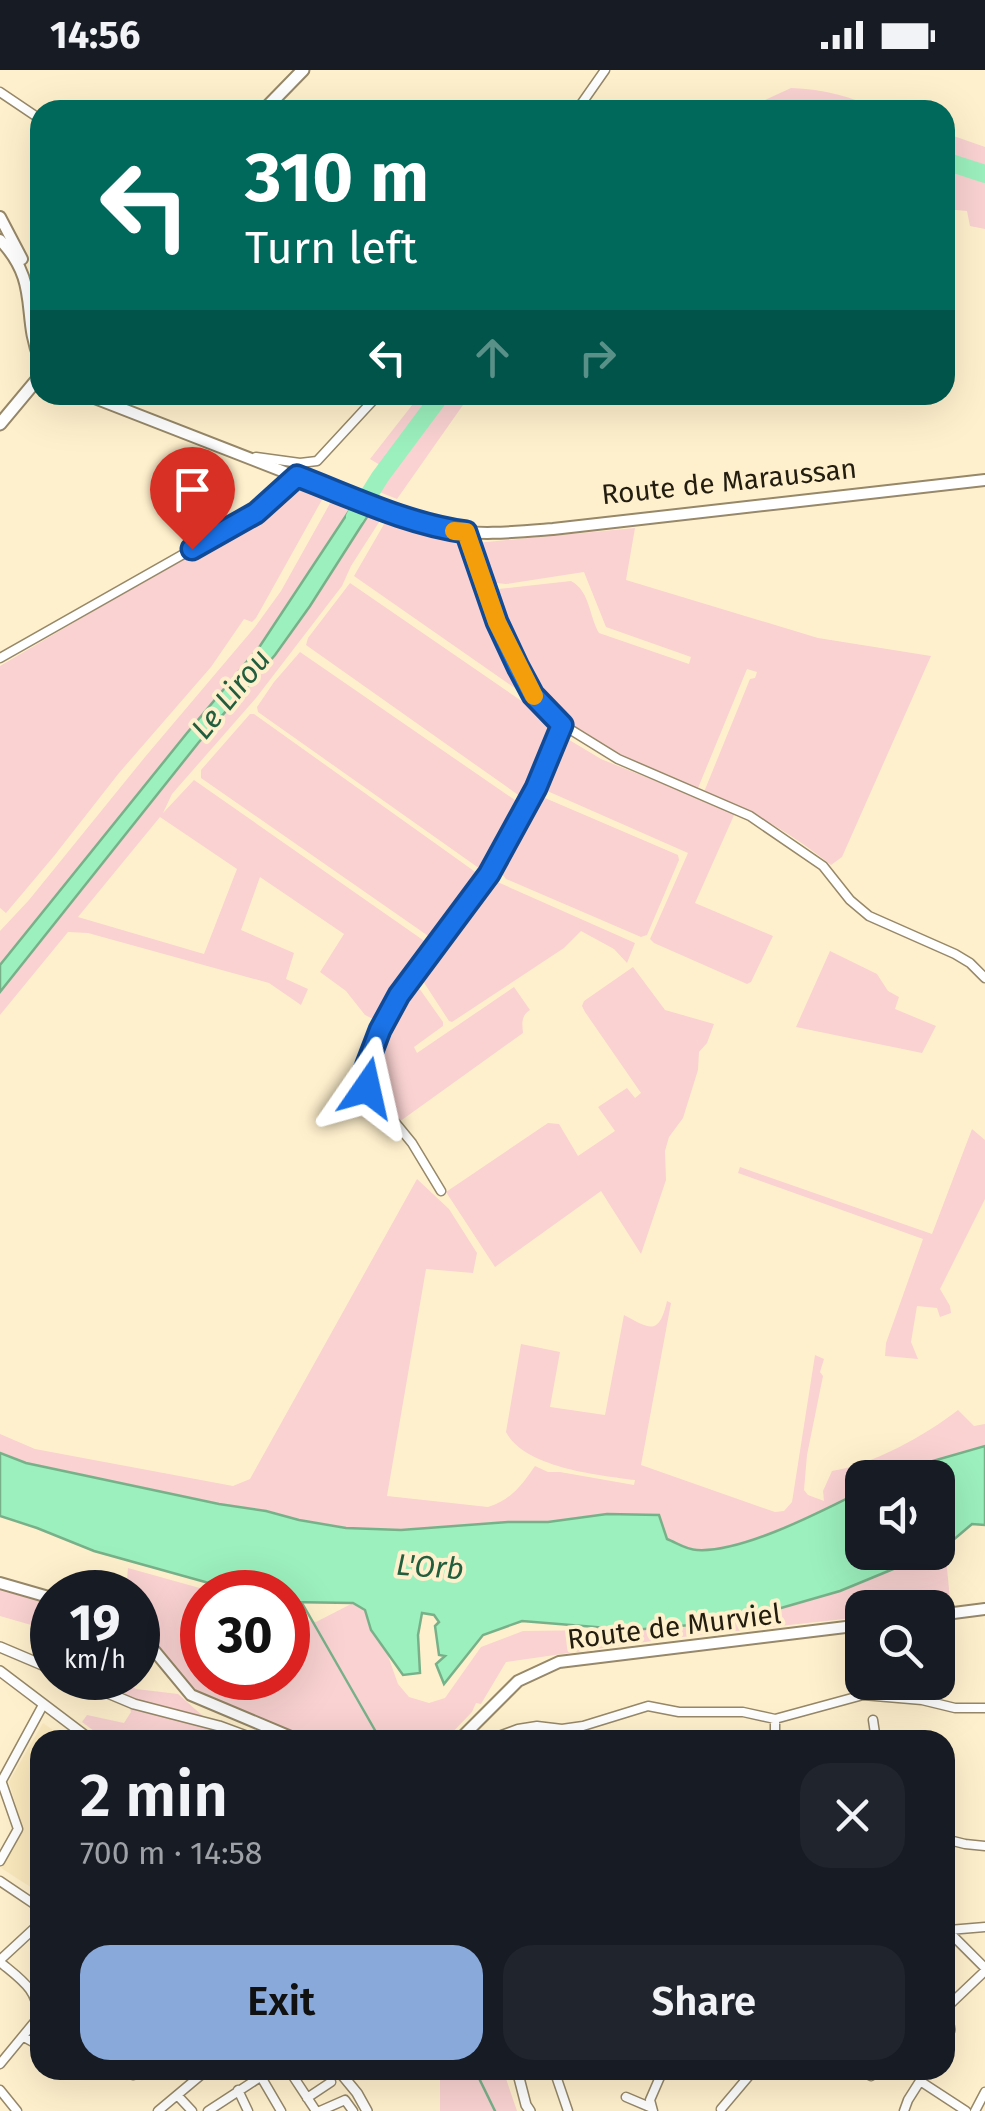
<!DOCTYPE html>
<html lang="en">
<head>
<meta charset="utf-8">
<style>
	body { margin:0; font-family:"Fira Sans",sans-serif; background:#20242c; color:#f1f3f6; height:100vh; display:flex; flex-direction:column; font-size:38px; white-space:nowrap }
	* { box-sizing:border-box; margin:0 }
	p { font-size:32px; color:#9ea1a6 }
	.icon { flex:none; width:55px; height:55px; fill:none; stroke:currentColor; stroke-width:2; stroke-linecap:round; stroke-linejoin:round }
	.map { position:relative; flex:1; overflow:hidden }
	.panel { position:absolute; left:30px; top:1660px; width:925px; height:350px; display:flex; flex-direction:column; background:#171b24; border-radius:30px; box-shadow:0 10px 40px #0002 }
	.panel>* { flex:none }
	.banner { position:absolute; left:30px; top:30px; width:925px; height:305px; border-radius:30px; box-shadow:0 10px 40px #0002; background:#00695c; color:#fff; overflow:hidden }
	.tools { position:absolute; left:845px; top:1390px; display:grid; gap:20px }
	.tools a { display:grid; place-items:center; width:110px; height:110px; border-radius:20px; background:#171b24; box-shadow:0 10px 40px #0002; font-size:50px }
	.speed { position:absolute; left:30px; top:1500px; display:flex; gap:20px; font-size:50px; font-weight:700; text-align:center }
	.speed>* { display:grid; place-content:center; width:130px; height:130px; border-radius:50%; background:#171b24; box-shadow:0 10px 40px #0002; line-height:1 }
	.speed small { font-size:25px; font-weight:400 }
	.speed .limit { border:15px solid #d22; background:#fff; color:#111 }
	.pin { position:absolute; display:grid; place-items:center; width:85px; height:85px; color:#fff; margin:-102px -42px; border-radius:50% 50% 50% 0; rotate:-45deg; box-shadow:0 0 10px #0007 }
	.pin .icon { rotate:45deg }
	.me { position:absolute; width:110px; margin:-55px; rotate:11deg; stroke-linejoin:round; filter:drop-shadow(0 0 8px #0008) }
	.turn { display:flex; align-items:center; gap:35px; height:210px; padding:0 50px; font-size:45px }
	.turn .icon { width:130px; height:130px; stroke-width:2.5 }
	.turn b { display:block; font-size:70px; line-height:85px }
	.lanes { display:flex; align-items:center; height:95px; padding:0 50px; background:#0003; justify-content:center; gap:50px; direction:ltr }
	.lanes .off { opacity:.35 }
	.round { display:grid; place-items:center; flex:none; width:105px; height:105px; border-radius:30px; background:#20242c }
	.overview { display:flex; align-items:center; justify-content:space-between; height:170px; padding:0 50px }
	h1 { font-size:60px; font-weight:600; line-height:75px }
	.button { display:flex; gap:20px; margin-top:auto; padding:20px 50px }
	.button a { flex:1; height:115px; border-radius:30px; background:#89a9db; color:#111; font-size:40px; font-weight:600; line-height:115px; text-align:center }
	.button a+a { background:#20242c; color:#f1f3f6 }
	.status { display:flex; justify-content:space-between; align-items:center; height:70px; padding:0 50px; background:#171b24; direction:ltr }
	.status svg { height:28px; fill:currentColor }
	.map>svg:first-child { display:block }
</style>
</head>
<body>
<div class="status"><b>14:56</b><svg viewBox="0 0 49 12"><path d="M0 12V9h3v3zM5 12V6h3v6zM10 12V3h3v9zM15 12V0h3v12zM26 1h20v11H26zM47 4h2v5h-2z"/></svg></div>
<div class="map">
<svg width="985" height="2041" viewBox="0 0 985 2041">
	<rect width="100%" height="100%" fill="#fff0cd"/>
	<path fill="#fae8bd" d="M43 1653 67 1670H40V1823L1 1798 23 1760 9 1712Z"/>
	<path fill="#f9d2d1" fill-rule="evenodd" d="M791 18C825 19 850 27 882 40H723L765 30Z
		M945 63 985 77V159L970 156 967 141 945 139Z
		M420 325H434L380 395 370 389Z
		M446 325H470L397 429 377 421Z
		M290 420 306 421 323 428 256 548 252 552 244 549 211 597 119 703 54 786 6 843 0 838V596L202 477 263 446Z
		M333 428 355 432 260 576 187 663 0 895V861L29 830 145 687 255 557 281 521Z
		M371 441 383 446 351 496 342 516 256 628 172 724 163 743 194 710 430 875 382 946 373 949 365 945 346 921 320 902 344 864 260 807 241 860 294 883 286 909 308 919 301 935 269 913 88 863 68 862 0 945V922L199 672 275 585 310 536ZM160 747 237 799 204 884 78 847Z
		M387 449 464 474 519 610 527 622 522 623 354 506Z
		M635 458 626 510 818 568 931 586 842 787 831 795C792 764 751 740 704 722L750 609 755 608 757 602 747 599 698 718C643 702 567 667 534 619 514 589 501 554 489 520L571 511C590 521 589 546 599 563L689 594 691 587 606 557 584 502 506 514 486 512 474 477 476 473Z
		M350 513 523 632H536C541 637 550 644 554 650 559 662 530 714 524 729L306 575 308 568Z
		M300 582 522 735 483 801 258 642 257 637 274 612Z
		M250 644H254L481 806 434 870 201 708V700Z
		M566 668 601 689 735 743 695 833 773 866 751 912 747 914 654 873 650 869 688 783 545 720 544 709Z
		M538 725 678 785 679 790 647 865 641 867 506 809 498 799Z
		M493 810 635 873 627 893 614 879 581 861 564 878 452 952 449 951 419 905Z
		M830 881 877 904 888 921 899 927 895 939 936 956 922 983 796 957Z
		M633 897 665 940 714 954 707 973 699 982 698 1000 683 1048 669 1067 665 1081 666 1110 641 1184 601 1121 495 1197 446 1122 548 1053 559 1054 578 1086 615 1061 598 1037 627 1018 635 1028 641 1023 585 942 582 936 584 931Z
		M414 911 443 952V956L414 977 417 983 514 917 530 940C521 946 522 953 523 963L399 1052 370 1017 364 996 384 955Z
		M972 1059 985 1070V1129L940 1219 950 1236 951 1243 940 1247 937 1238 917 1236 911 1272 918 1289 885 1286 886 1273 923 1169 738 1103 740 1097 932 1164Z
		M417 1109 449 1139 477 1183 473 1203 426 1199 387 1426 488 1437C511 1430 522 1415 535 1396L548 1402H560L634 1415 635 1410C599 1405 525 1398 506 1362L521 1274 560 1282 550 1337 605 1345 624 1245C650 1259 659 1266 667 1231L671 1233 641 1395 775 1442 784 1441 792 1432 815 1285 824 1289 820 1302 823 1306 807 1385 804 1420 808 1425 824 1431 823 1421 832 1401C872 1395 926 1365 958 1340L974 1356 985 1354V1376L919 1395 890 1407 862 1408V1421C822 1441 742 1483 697 1480 687 1480 677 1473 667 1469L658 1445 607 1444 548 1452H507L401 1460 346 1458 299 1450 266 1441 219 1434 26 1393 0 1383V1364L35 1379 233 1416 250 1409Z
		M945 1477 950 1530 921 1534V1537L862 1538V1547L673 1568 506 1592 481 1634 476 1633 472 1642 445 1670H313L196 1622 138 1555V1522H126L128 1498 214 1522H202V1608H288V1544L316 1552 353 1533 365 1540 371 1560 387 1583 398 1614 409 1627 429 1633 445 1628 481 1577 523 1561 673 1559 703 1554 840 1521 932 1483 938 1482V1480Z
		M0 1513 52 1528V1561L0 1546Z
		M88 1608H120L136 1619 178 1624 230 1670H106L82 1652 87 1645 124 1653 131 1642 123 1617 88 1609Z
		M427 2000H503L517 2041H440V2010Z"/>
	<path fill="#9cf0bd" stroke="#78b189" stroke-width="2.5" d="M355 432 372 439 310 536 275 585 199 672 0 922V895L187 663 260 576Z
		M985 1376V1455L972 1454 945 1477 938 1480V1408L890 1407 919 1395Z
		M0 1383 26 1393 219 1434 266 1441 299 1450 346 1458 401 1460 508 1452H548L607 1444 659 1445 667 1469C677 1473 687 1480 697 1480 742 1483 822 1441 862 1421V1482L932 1483 840 1521 781 1538 703 1554 632 1560 522 1551 483 1565 444 1614 436 1594 445 1586 439 1585 435 1556 439 1552 434 1545 422 1543 418 1565 420 1603 403 1605 371 1560 365 1540 353 1533 288 1532V1522H241L94 1481 37 1458 0 1446Z"/>
	<g fill="none" stroke-linecap="round" stroke-linejoin="round">
		<path stroke="#78b189" stroke-width="2.5" d="M302 1533 376 1662
			M475 2000 495 2041"/>
		<path stroke="#9cf0bd" stroke-width="18" d="M945 91 985 104
			M355 447 380 407 441 325"/>
		<defs>
			<path id="minor" d="M0 22 40 49
				M577 40 605 0
				M256 387 300 393 317 391 378 325
				M0 588 256 443 297 405
				M563 655 618 689 750 746 823 796 850 830 869 846 955 884 970 893 985 908
				M441 1121 412 1073 367 1018 364 1003 380 960 399 925 489 804 535 719 563 655 533 625 518 597 497 552 466 462
				M775 1649V1670
				M873 1650 876 1670
				M488 1670 518 1659 537 1656 562 1659 583 1656 648 1636 679 1642H743L775 1649 863 1625 922 1630 955 1638H985
				M0 1714 43 1635
				M945 1769 965 1774 985 1776
				M0 1791 18 1759 2 1713
				M0 1811 40 1838
				M945 1858 985 1898
				M949 1860 985 1857
				M0 1890 40 1853
				M0 1892C19 1908 41 1921 37 1949L0 1994
				M945 1939 985 1901
				M945 1949C953 1957 951 1962 945 1972
				M24 1967 40 1976
				M113 2000 133 2005 135 2000
				M257 2000 281 2041
				M289 2000 316 2041
				M554 2000 568 2041
				M860 2000 871 2006 875 2000
				M920 2011 966 2041
				M0 2020 17 2041
				M238 2020 248 2041
				M178 2026 192 2041
				M626 2027 652 2038
				M307 2028 331 2012
				M721 2039 754 2000
				M158 2041 207 2000
				M208 2041 271 2000
				M320 2041 345 2030 353 2041
				M653 2041 650 2030 663 2000
				M904 2041 908 2030 927 2000
				M975 2041 985 2022"/>
			<path id="tertiary" d="M0 1577 52 1599
				M0 1601 91 1670
				M72 1608 134 1634 219 1656 257 1670
				M338 2000 357 2023 367 2041
				M517 2000 526 2035 530 2041"/>
			<path id="secondary" d="M0 147 22 189
				M0 170C41 213 21 245 40 290
				M87 325 395 445C410 450 426 456 441 459 479 466 516 462 553 459L985 410
				M0 1513 52 1528
				M938 1545 985 1539
				M138 1561 191 1625 298 1670
				M459 1670 518 1611 559 1592 862 1555"/>
			<path id="primary" d="M264 40 303 0
				M0 354 40 306"/>
		</defs>
		<use href="#minor" stroke="#968868" stroke-width="11"/>
		<use href="#tertiary" stroke="#968868" stroke-width="12"/>
		<use href="#secondary" stroke="#968868" stroke-width="14"/>
		<use href="#primary" stroke="#968868" stroke-width="15"/>
		<use href="#minor" stroke="#fff" stroke-width="8"/>
		<use href="#tertiary" stroke="#fff" stroke-width="9"/>
		<use href="#secondary" stroke="#fff" stroke-width="10"/>
		<use href="#primary" stroke="#fff" stroke-width="11"/>
	</g>
	<g fill="none" stroke-linecap="round" stroke-linejoin="round">
		<defs>
			<path id="route" d="M192 479 256 443 297 406C352 427 407 454 466 462L497 552 518 597 533 625 562 655 536 718 489 804 399 925 380 960 364 1002 367 1018"/>
		</defs>
		<use href="#route" stroke="#114b97" stroke-width="25"/>
		<use href="#route" stroke="#1a73e8" stroke-width="18"/>
		<path stroke="#f59e0b" stroke-width="18" d="M454 461 466 462 497 552 534 626"/>
	</g>
	<g text-anchor="middle" stroke-width="8" stroke-linejoin="round" paint-order="stroke">
		<g font-size="28" fill="#231d10" stroke="#fff0cd">
			<text transform="translate(729 411) rotate(-6)" y="10">Route de Maraussan</text>
			<text transform="translate(674 1556) rotate(-7)" y="10">Route de Murviel</text>
		</g>
		<g font-size="30" font-style="italic" fill="#225e3d" stroke="#fff0cd">
			<text transform="translate(231 624) rotate(-51)" y="10">Le Lirou</text>
			<text transform="translate(430 1497) rotate(4)" y="10">L'Orb</text>
		</g>
	</g>
</svg>
<div class="tools">
<a><svg class="icon" aria-label="sound" viewBox="0 0 24 24"><path d="M4 9h4l5-4v14l-5-4H4zM17 9q2 3 0 6"/></svg></a>
<a><svg class="icon" aria-label="search" viewBox="0 0 24 24"><circle cx="10" cy="10" r="6"/><path d="M15 15l6 6"/></svg></a>
</div>
<div class="speed"><div>19<small>km/h</small></div><div class="limit">30</div></div>
<div class="pin" style="left:192px;top:479px;background:#d93025"><svg class="icon" aria-label="arrive" viewBox="0 0 24 24"><path d="M6 21V4h12l-3 4 3 4H6"/></svg></div>
<svg class="me" style="left:367px;top:1018px" viewBox="-20 -20 40 40"><path d="M0-17L14 15 0 8-14 15z" fill="#1a73e8" stroke="#fff" stroke-width="4"/></svg>
<div class="banner">
<div class="turn"><svg class="icon" aria-label="left" viewBox="0 0 24 24"><path d="M17 20v-9H6M10 6l-5 5 5 5"/></svg><div><b>310 m</b>Turn left</div></div>
<div class="lanes"><svg class="icon" aria-label="left" viewBox="0 0 24 24"><path d="M17 20v-9H6M10 6l-5 5 5 5"/></svg><svg class="icon off" aria-label="ahead" viewBox="0 0 24 24"><path d="M12 20V5M6 11l6-6 6 6"/></svg><svg class="icon off" aria-label="right" viewBox="0 0 24 24"><path d="M7 20v-9h11M14 6l5 5-5 5"/></svg></div>
</div>
<section class="panel">
<div class="overview"><div><h1>2 min</h1><p>700 m · 14:58</p></div><a class="round"><svg class="icon" aria-label="close" viewBox="0 0 24 24"><path d="M6 6l12 12M18 6L6 18"/></svg></a></div>
<div class="button"><a>Exit</a><a>Share</a></div>
</section>
</div>
</body>
</html>
